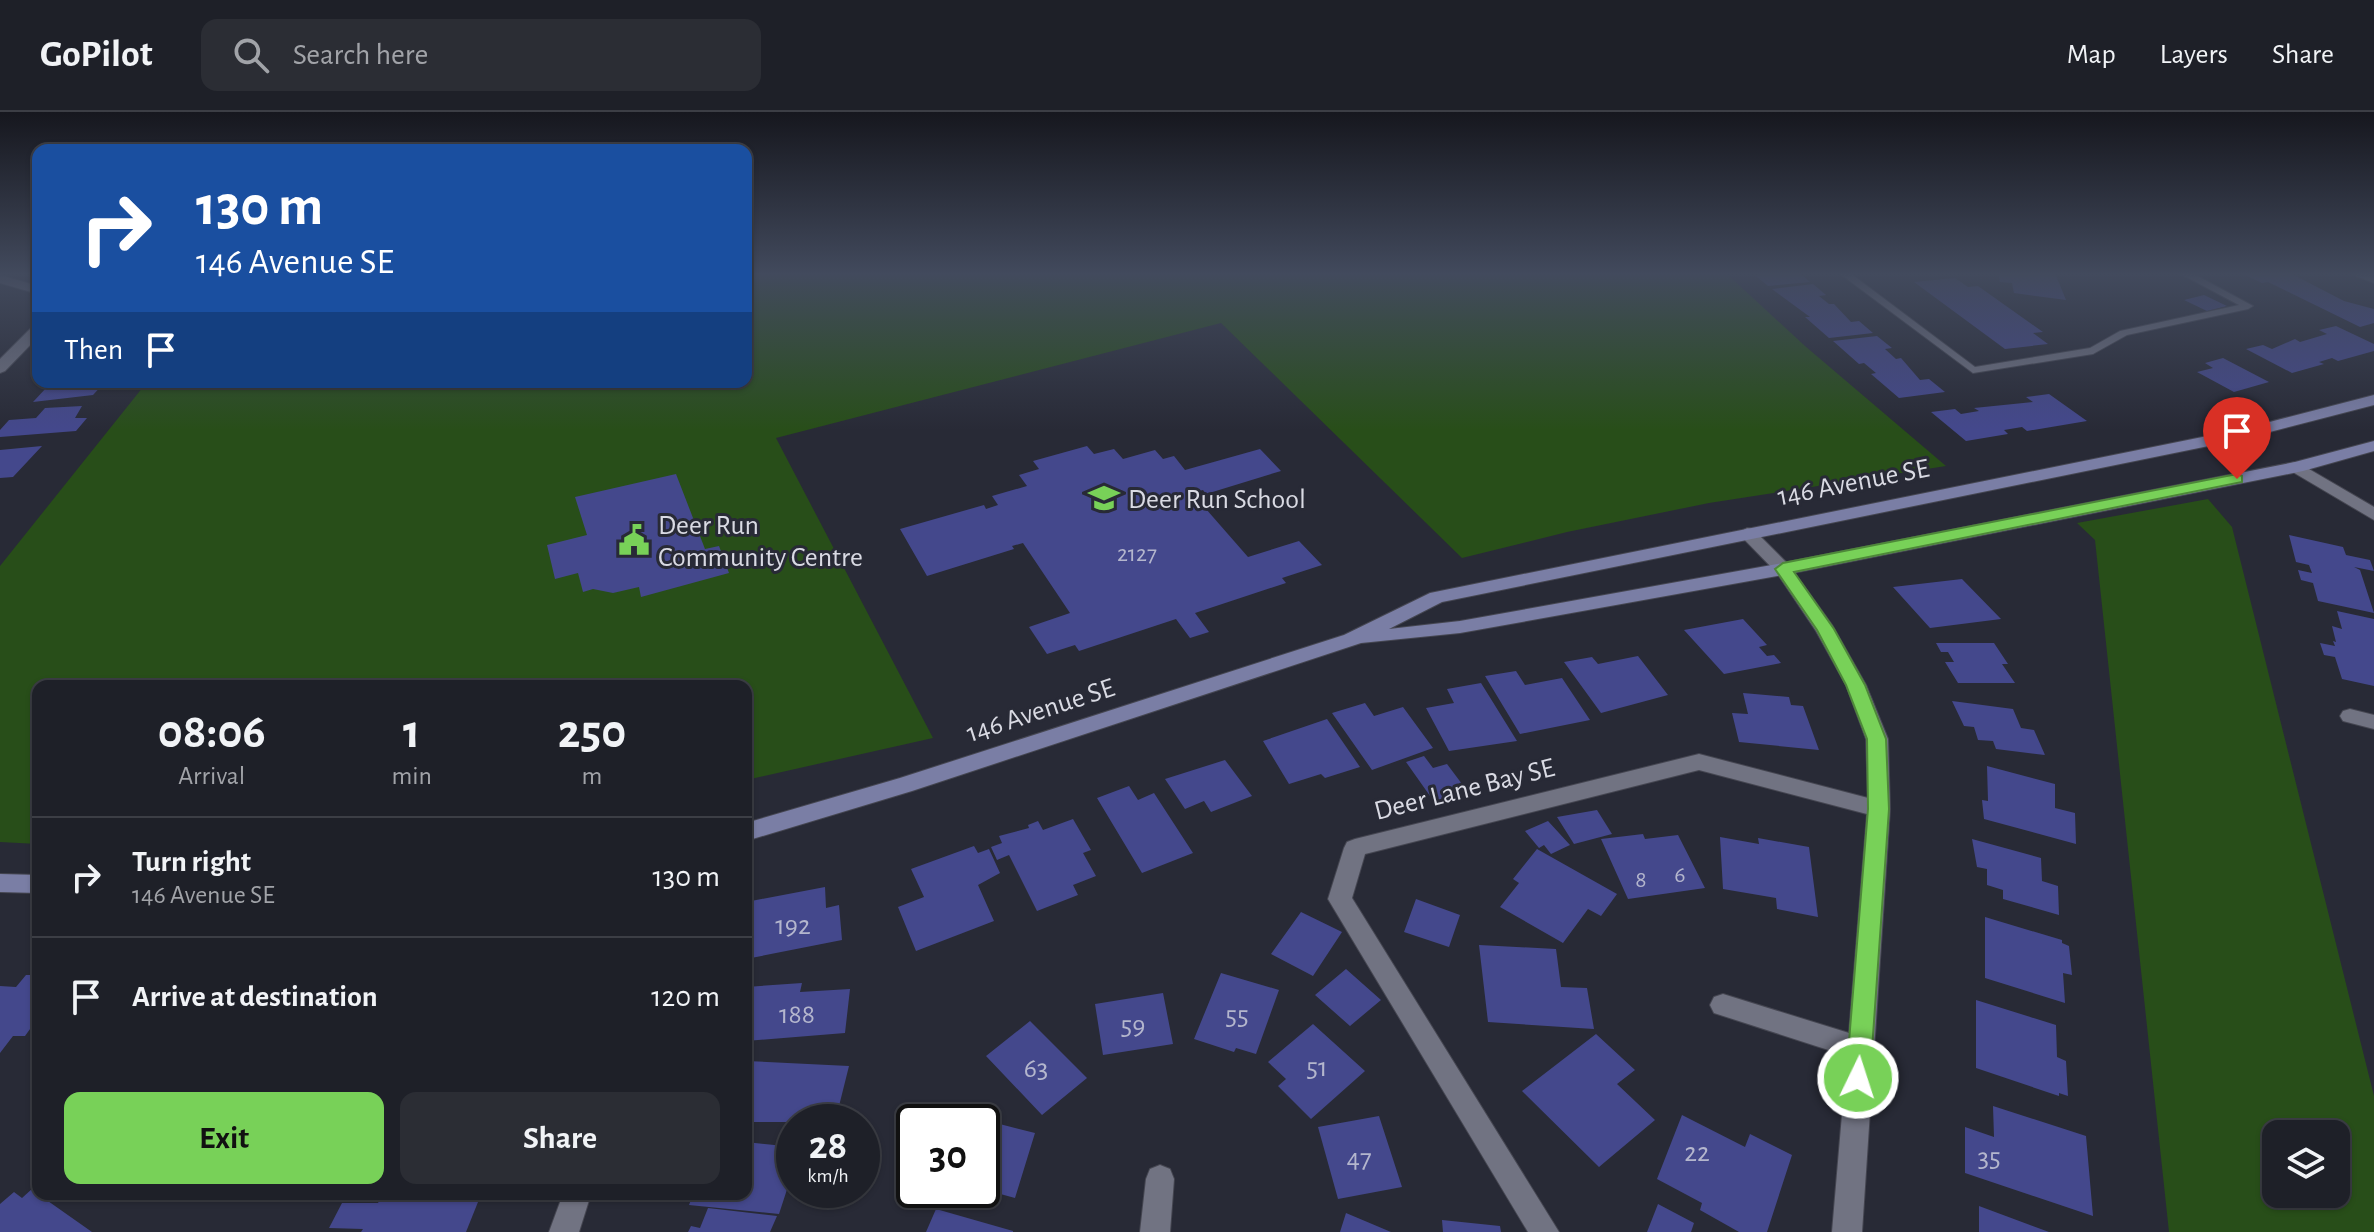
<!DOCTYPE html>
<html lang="en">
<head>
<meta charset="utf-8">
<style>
	body { margin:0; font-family:"Alegreya Sans",sans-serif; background:#2b2d34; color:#f1f3f6; height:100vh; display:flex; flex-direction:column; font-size:30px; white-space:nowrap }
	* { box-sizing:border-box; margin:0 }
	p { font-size:26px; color:#a1a3a8 }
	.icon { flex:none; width:44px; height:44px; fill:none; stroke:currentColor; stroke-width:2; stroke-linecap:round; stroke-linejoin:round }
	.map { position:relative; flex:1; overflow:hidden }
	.side { position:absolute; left:32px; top:568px; width:720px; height:520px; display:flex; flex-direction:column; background:#1e2028; border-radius:16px; box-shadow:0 2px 6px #0004,0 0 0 2px #3c3e45 }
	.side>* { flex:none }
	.guide { position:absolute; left:32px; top:32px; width:720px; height:244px; border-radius:16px; box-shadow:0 2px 6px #0004,0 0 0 2px #3c3e45; background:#1a4fa0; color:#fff; overflow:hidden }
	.buttons { position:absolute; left:2262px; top:1008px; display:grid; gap:16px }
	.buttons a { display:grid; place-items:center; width:88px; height:88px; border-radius:16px; background:#1e2028; box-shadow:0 2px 6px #0004,0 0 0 2px #3c3e45; font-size:40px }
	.speed { position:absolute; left:776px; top:992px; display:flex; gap:16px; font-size:40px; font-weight:700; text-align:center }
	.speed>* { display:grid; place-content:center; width:104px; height:104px; border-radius:50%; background:#1e2028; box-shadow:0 2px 6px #0004,0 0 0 2px #3c3e45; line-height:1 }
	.speed small { font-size:20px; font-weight:400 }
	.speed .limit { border:4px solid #111; border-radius:12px; background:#fff; color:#111 }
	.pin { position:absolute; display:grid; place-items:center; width:68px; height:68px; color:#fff; margin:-82px -34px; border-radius:50% 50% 50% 0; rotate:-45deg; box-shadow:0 0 8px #0007 }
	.pin .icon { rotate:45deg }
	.me { position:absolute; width:88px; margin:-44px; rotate:4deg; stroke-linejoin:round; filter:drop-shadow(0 0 6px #0008) }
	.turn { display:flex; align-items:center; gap:28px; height:168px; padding:0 32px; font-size:36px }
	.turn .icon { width:104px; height:104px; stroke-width:2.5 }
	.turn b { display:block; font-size:56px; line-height:68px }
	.then { display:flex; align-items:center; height:76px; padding:0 32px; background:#0003; gap:16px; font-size:30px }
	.eta { display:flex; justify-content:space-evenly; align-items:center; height:136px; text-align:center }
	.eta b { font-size:48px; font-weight:700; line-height:56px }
	.cta { display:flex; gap:16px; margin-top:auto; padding:16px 32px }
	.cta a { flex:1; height:92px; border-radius:16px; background:#78d158; color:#111; font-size:32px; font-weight:700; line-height:92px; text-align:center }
	.cta a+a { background:#2b2d34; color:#f1f3f6 }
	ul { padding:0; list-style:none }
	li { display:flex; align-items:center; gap:24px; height:120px; padding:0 32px; border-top:2px solid #3c3e45 }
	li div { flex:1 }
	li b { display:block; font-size:30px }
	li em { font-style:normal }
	header { display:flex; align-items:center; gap:48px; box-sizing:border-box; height:112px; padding:0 40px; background:#1e2028; border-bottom:2px solid #3c3e45 }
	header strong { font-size:38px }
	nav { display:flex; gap:44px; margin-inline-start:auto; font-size:28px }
	.search { width:560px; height:72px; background:#2b2d34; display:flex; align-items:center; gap:20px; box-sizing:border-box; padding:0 28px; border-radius:16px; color:#a1a3a8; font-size:30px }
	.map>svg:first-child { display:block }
</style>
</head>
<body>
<header>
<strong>GoPilot</strong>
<div class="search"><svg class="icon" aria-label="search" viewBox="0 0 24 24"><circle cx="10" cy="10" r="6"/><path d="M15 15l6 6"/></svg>Search here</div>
<nav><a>Map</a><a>Layers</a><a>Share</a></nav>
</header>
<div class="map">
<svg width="2374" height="1120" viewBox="0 0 2374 1120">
	<rect width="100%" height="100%" fill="#282a36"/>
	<path fill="#284e19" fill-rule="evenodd" d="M746 161H1726L1805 234 1946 354 1709 391 1567 420 1462 446 1221 211 776 326 933 626 746 668V574H38V732L0 730V454L147 270H746Z
		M2208 387 2232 415 2374 984V1120H2169L2095 428 2077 411ZM2336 1022V1082H2276V1022Z"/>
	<path fill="#44488c" d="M1758 161H1800L1810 170 1768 174 1756 164 1760 163Z
		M1998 161H2055L2066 188 2014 181 2012 171 2000 170Z
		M2241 161H2290L2344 189 2374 197V211L2360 215 2268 170 2262 171Z
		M1955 166 1968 175 1978 174 2043 220 2033 221 2048 232 2005 237 1914 170Z
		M1813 172 1826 183 1819 184 1829 192H1834L1851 210 1859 209 1873 221 1829 226 1805 205H1810L1772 177Z
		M2204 183 2227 194 2207 199 2184 188Z
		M2336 214 2374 232V239L2338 249 2332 246 2319 250 2324 252 2292 261 2246 237 2263 233 2272 237 2295 227 2300 230 2327 222 2319 218Z
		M1877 224 1892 236 1885 237 1896 247 1901 246 1920 268 1929 267 1945 280 1899 286 1871 262 1876 261 1864 251 1859 252 1833 229Z
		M2223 246 2269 270 2234 280 2197 260 2213 256 2205 251Z
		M61 270H105L93 283 33 290 47 275 56 274Z
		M2049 282 2087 309 2027 319 2022 315 2004 318 2008 322 1966 329 1931 300 1955 297 1961 302 1979 299 1974 296 2033 290 2026 285Z
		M82 294 75 306H87L76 319 0 325V318L9 308 36 306 45 296Z
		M42 334 13 365 0 366V338Z
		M1087 334 1094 342 1114 337 1123 347 1155 338 1163 347 1174 344 1185 358 1260 337 1281 359 1206 382 1203 378 1192 381 1248 445 1299 429 1322 453 1282 466 1286 471 1195 501 1209 520 1190 526 1176 507 1079 539 1075 533 1047 542 1029 515 1070 501 1023 431 1012 434 1014 437 927 464 900 417 984 393 986 397 998 393 992 384 1027 374 1019 363 1039 357 1033 349Z
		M676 362 705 437 719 434 729 461 641 485 639 475 613 481 593 477 583 480 578 461 555 467 547 433 587 423 575 385Z
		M2289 423 2343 435 2346 443 2370 448 2374 459 2354 455 2360 458 2374 501 2318 489 2313 471 2301 468 2298 458 2312 461 2309 453 2296 450Z
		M1962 467 2001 507 1930 516 1893 475Z
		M2337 499 2374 507V574L2342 567 2335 545 2324 543 2320 531 2335 534 2333 529 2336 530 2332 514 2342 517Z
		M1743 507 1767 533 1759 535 1767 544 1774 543 1781 551 1724 562 1684 518Z
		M1936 531H1994L2008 552H2002L2015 571H1958L1945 550H1954L1948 540H1941Z
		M1638 544 1668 583 1601 601 1564 550 1592 545 1598 552Z
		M1516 559 1525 573 1562 566 1590 608 1520 622 1485 564Z
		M1481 571 1517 629 1449 639 1426 596 1454 591 1447 577Z
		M1743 581 1789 585 1791 593 1803 594 1819 638 1739 630 1732 601 1748 602Z
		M1952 589 2013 597 2021 616 2034 618 2045 643 1996 637 1993 629 1978 628 1974 615 1964 614Z
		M1365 591 1374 604 1403 595 1433 636 1372 658 1332 601Z
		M1327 607 1360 655 1325 666 1321 662 1289 672 1263 629Z
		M1424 644 1433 656 1447 652 1468 680 1435 691 1406 650Z
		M1225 648 1252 684 1211 700 1204 689 1185 697 1165 667Z
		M1987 654 2055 672V696L2075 701 2076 732 1984 707 1982 688 1988 689Z
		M1129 674 1138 688 1154 681 1193 741 1142 761 1097 686Z
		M1597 698 1612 722 1574 732 1557 705Z
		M1073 707 1091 738 1083 741 1096 764 1073 773 1078 783 1037 799 1009 743 997 748 991 735 1002 731 999 724 1029 716 1028 713 1038 709 1043 718Z
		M1548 709 1570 733 1551 742 1544 733 1539 736 1525 719Z
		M1643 722 1645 727 1678 723 1705 776 1628 787 1601 727Z
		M1720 725 1759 732 1758 726 1809 735 1818 805 1777 797 1776 786 1723 777Z
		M1972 727 2041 746 2042 769 2058 774 2059 803 2003 787V778L1987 773V757L1977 755Z
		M974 734 978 741 989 737 1000 761 978 773 994 809 916 839 898 795 924 785 911 757Z
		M1537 737 1617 782 1601 804 1588 797 1563 831 1500 795 1519 771 1513 767Z
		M825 775 826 796 839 793 842 828 746 847V790Z
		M1416 787 1460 803 1449 835 1404 820Z
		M1301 800 1342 820 1313 864 1271 842Z
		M1985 805 2062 828V831L2069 834 2072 863 2063 861 2065 891 1985 866Z
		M1479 833 1556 837 1561 875 1587 876 1594 917 1488 910Z
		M1346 857 1381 888 1350 914 1315 883Z
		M1221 861 1279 878 1256 942 1236 936 1234 940 1194 927Z
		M26 863H38V906L25 924H13L0 941V874L16 875Z
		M802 871 800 880 850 877 845 921 746 929V875Z
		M1163 881 1173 932 1103 943 1095 892Z
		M1976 888 2056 913 2057 945 2066 949 2068 984 2059 981V984L1976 956Z
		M1030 909 1087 966 1042 1003 986 944Z
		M1313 912 1365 959 1311 1007 1278 974 1286 967 1268 950Z
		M1596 922 1635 958 1617 972 1655 1008 1599 1055 1522 979Z
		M746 949 849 954 835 1010H746Z
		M1993 994 2086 1024 2093 1104 1965 1061V1015L1994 1025Z
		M957 1001 1035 1021 1015 1086 982 1077V1010H953Z
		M1682 1003 1745 1035 1750 1022 1792 1043 1767 1120H1739L1700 1098 1702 1091 1657 1067Z
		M1379 1004 1402 1075 1338 1087 1318 1015Z
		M746 1030 794 1035V1056L779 1102 689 1093 693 1082H746Z
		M33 1076 38 1082 92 1120H0V1092L14 1080 22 1086Z
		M383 1082H479L480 1085 466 1120H361L363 1117 329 1116 342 1091H378Z
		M1658 1092 1694 1111 1691 1120H1647Z
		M1979 1094 2049 1120H1979Z
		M708 1096 777 1104 770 1120H688L691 1114 700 1116Z
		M936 1097 1013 1119V1120H926Z
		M1346 1101 1391 1120H1340Z
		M1442 1108 1500 1114 1501 1120H1443Z"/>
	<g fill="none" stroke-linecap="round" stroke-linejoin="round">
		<defs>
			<path id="lane" d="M1839 161H1850L1975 255 2090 236 2120 219 2239 193 2179 161H2192L2253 194 2248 197 2127 223 2093 242 1973 261Z"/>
			<path id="street" d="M2354 161 2374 162V171L2356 164Z
				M0 163 38 174V182L0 171Z
				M38 213V225L5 259 0 261V247L33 214Z
				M2297 350 2374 395V408L2291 359 2289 355 2291 351Z
				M1747 416 1753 417 1789 453 1832 513 1866 573 1888 627 1890 697 1862 1120H1832L1847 944 1714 901 1710 893 1714 885 1723 882 1849 921 1867 702 1699 658 1365 742 1352 786 1559 1120H1528L1328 787 1344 736 1347 730 1355 727 1699 642 1868 686 1866 627 1846 573 1816 519 1777 461 1738 421Z
				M2350 597 2374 603V617L2343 609 2340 604 2343 599Z
				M1160 1053 1170 1057 1174 1067 1170 1120H1140L1146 1067 1150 1057Z
				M563 1082H591L579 1120H549Z"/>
			<path id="secondary" d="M2374 283V293L2243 327 1442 490 1389 517 1460 509 1783 451 2295 350 2374 329V339L2303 359 1783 463 1460 521 1361 531 912 679 746 729V711L900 666 1344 523 1430 481 2242 317Z
				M0 762 38 763V781L0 780Z"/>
		</defs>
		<use href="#lane" stroke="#454651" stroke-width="2"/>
		<use href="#street" stroke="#454651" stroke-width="2"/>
		<use href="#secondary" stroke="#454651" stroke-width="2"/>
		<use href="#lane" fill="#717382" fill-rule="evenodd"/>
		<use href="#street" fill="#717382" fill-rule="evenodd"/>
		<use href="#secondary" fill="#7a7ea5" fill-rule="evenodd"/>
	</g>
	<linearGradient id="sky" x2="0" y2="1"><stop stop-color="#16171e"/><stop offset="0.51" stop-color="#424a5d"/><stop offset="1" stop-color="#424a5d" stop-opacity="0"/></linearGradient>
	<rect width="2374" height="318" fill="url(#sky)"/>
	<path fill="#78d158" stroke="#4e8839" stroke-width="2" d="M2237 362 2242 364V370L1794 460 1834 517 1865 573 1886 627 1889 697 1870 966 1867 974 1858 977 1849 974 1846 966 1868 697 1867 627 1846 573 1817 518 1775 457 1783 451Z"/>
	<defs>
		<symbol id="school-bare" viewBox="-9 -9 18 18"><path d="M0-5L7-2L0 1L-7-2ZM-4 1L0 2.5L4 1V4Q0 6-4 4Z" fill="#78d158" stroke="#282a36" stroke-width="2.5" paint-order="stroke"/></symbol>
		<symbol id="civic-bare" viewBox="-9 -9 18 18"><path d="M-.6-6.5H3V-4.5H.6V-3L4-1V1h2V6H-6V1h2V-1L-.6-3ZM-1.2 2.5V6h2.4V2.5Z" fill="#78d158" stroke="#282a36" stroke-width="2.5" paint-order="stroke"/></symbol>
	</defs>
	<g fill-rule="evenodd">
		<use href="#school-bare" x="1082" y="364" width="44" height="44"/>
		<use href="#civic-bare" x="612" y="406" width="44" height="44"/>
	</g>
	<g text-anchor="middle" stroke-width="6" stroke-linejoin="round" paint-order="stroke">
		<g font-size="24" fill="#b4b6cd">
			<text x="1137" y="449">2127</text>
			<text x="1680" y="770">6</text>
			<text x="1641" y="775">8</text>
		</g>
		<g font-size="28" fill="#d9dae3" stroke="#282a36">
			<text transform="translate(1853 369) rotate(-11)" y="10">146 Avenue SE</text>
			<text transform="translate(1040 597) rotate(-18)" y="10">146 Avenue SE</text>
			<text transform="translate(1464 676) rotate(-14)" y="10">Deer Lane Bay SE</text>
		</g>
		<g font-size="28" fill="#d9dae3" stroke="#282a36" text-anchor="start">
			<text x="1128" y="396">Deer Run School</text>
			<text x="658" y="422">Deer Run<tspan x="658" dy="32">Community Centre</tspan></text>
		</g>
		<g font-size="28" fill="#b4b6cd">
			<text x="793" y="822">192</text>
			<text x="797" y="911">188</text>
			<text x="1237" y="912">55</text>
			<text x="1133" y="922">59</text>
			<text x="1317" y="964">51</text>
			<text x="1036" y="965">63</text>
			<text x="1697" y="1049">22</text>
			<text x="1989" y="1054">35</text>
			<text x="1359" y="1055">47</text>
		</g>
	</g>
</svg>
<div class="buttons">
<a><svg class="icon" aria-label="layers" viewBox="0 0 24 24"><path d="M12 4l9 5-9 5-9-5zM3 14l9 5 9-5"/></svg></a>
</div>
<div class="speed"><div>28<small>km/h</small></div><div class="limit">30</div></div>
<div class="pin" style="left:2237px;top:367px;background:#d93025"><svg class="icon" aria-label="arrive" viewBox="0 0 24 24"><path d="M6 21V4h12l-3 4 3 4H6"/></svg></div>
<svg class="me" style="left:1858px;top:966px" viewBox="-20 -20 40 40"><circle r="17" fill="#78d158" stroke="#fff" stroke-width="3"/><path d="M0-11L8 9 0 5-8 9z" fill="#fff"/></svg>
<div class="guide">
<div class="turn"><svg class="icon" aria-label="right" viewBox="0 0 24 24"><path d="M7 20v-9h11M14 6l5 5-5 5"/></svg><div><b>130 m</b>146 Avenue SE</div></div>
<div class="then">Then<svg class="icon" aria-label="arrive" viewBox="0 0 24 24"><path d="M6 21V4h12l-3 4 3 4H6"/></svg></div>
</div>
<section class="side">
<div class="eta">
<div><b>08:06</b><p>Arrival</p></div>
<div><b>1</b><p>min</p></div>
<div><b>250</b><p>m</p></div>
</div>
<ul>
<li><svg class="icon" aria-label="right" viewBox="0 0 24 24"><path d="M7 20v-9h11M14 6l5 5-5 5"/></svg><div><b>Turn right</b><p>146 Avenue SE</p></div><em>130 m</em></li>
<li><svg class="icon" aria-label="arrive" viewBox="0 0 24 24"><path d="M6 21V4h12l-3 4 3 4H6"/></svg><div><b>Arrive at destination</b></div><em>120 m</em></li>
</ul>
<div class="cta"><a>Exit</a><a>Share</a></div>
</section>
</div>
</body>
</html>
